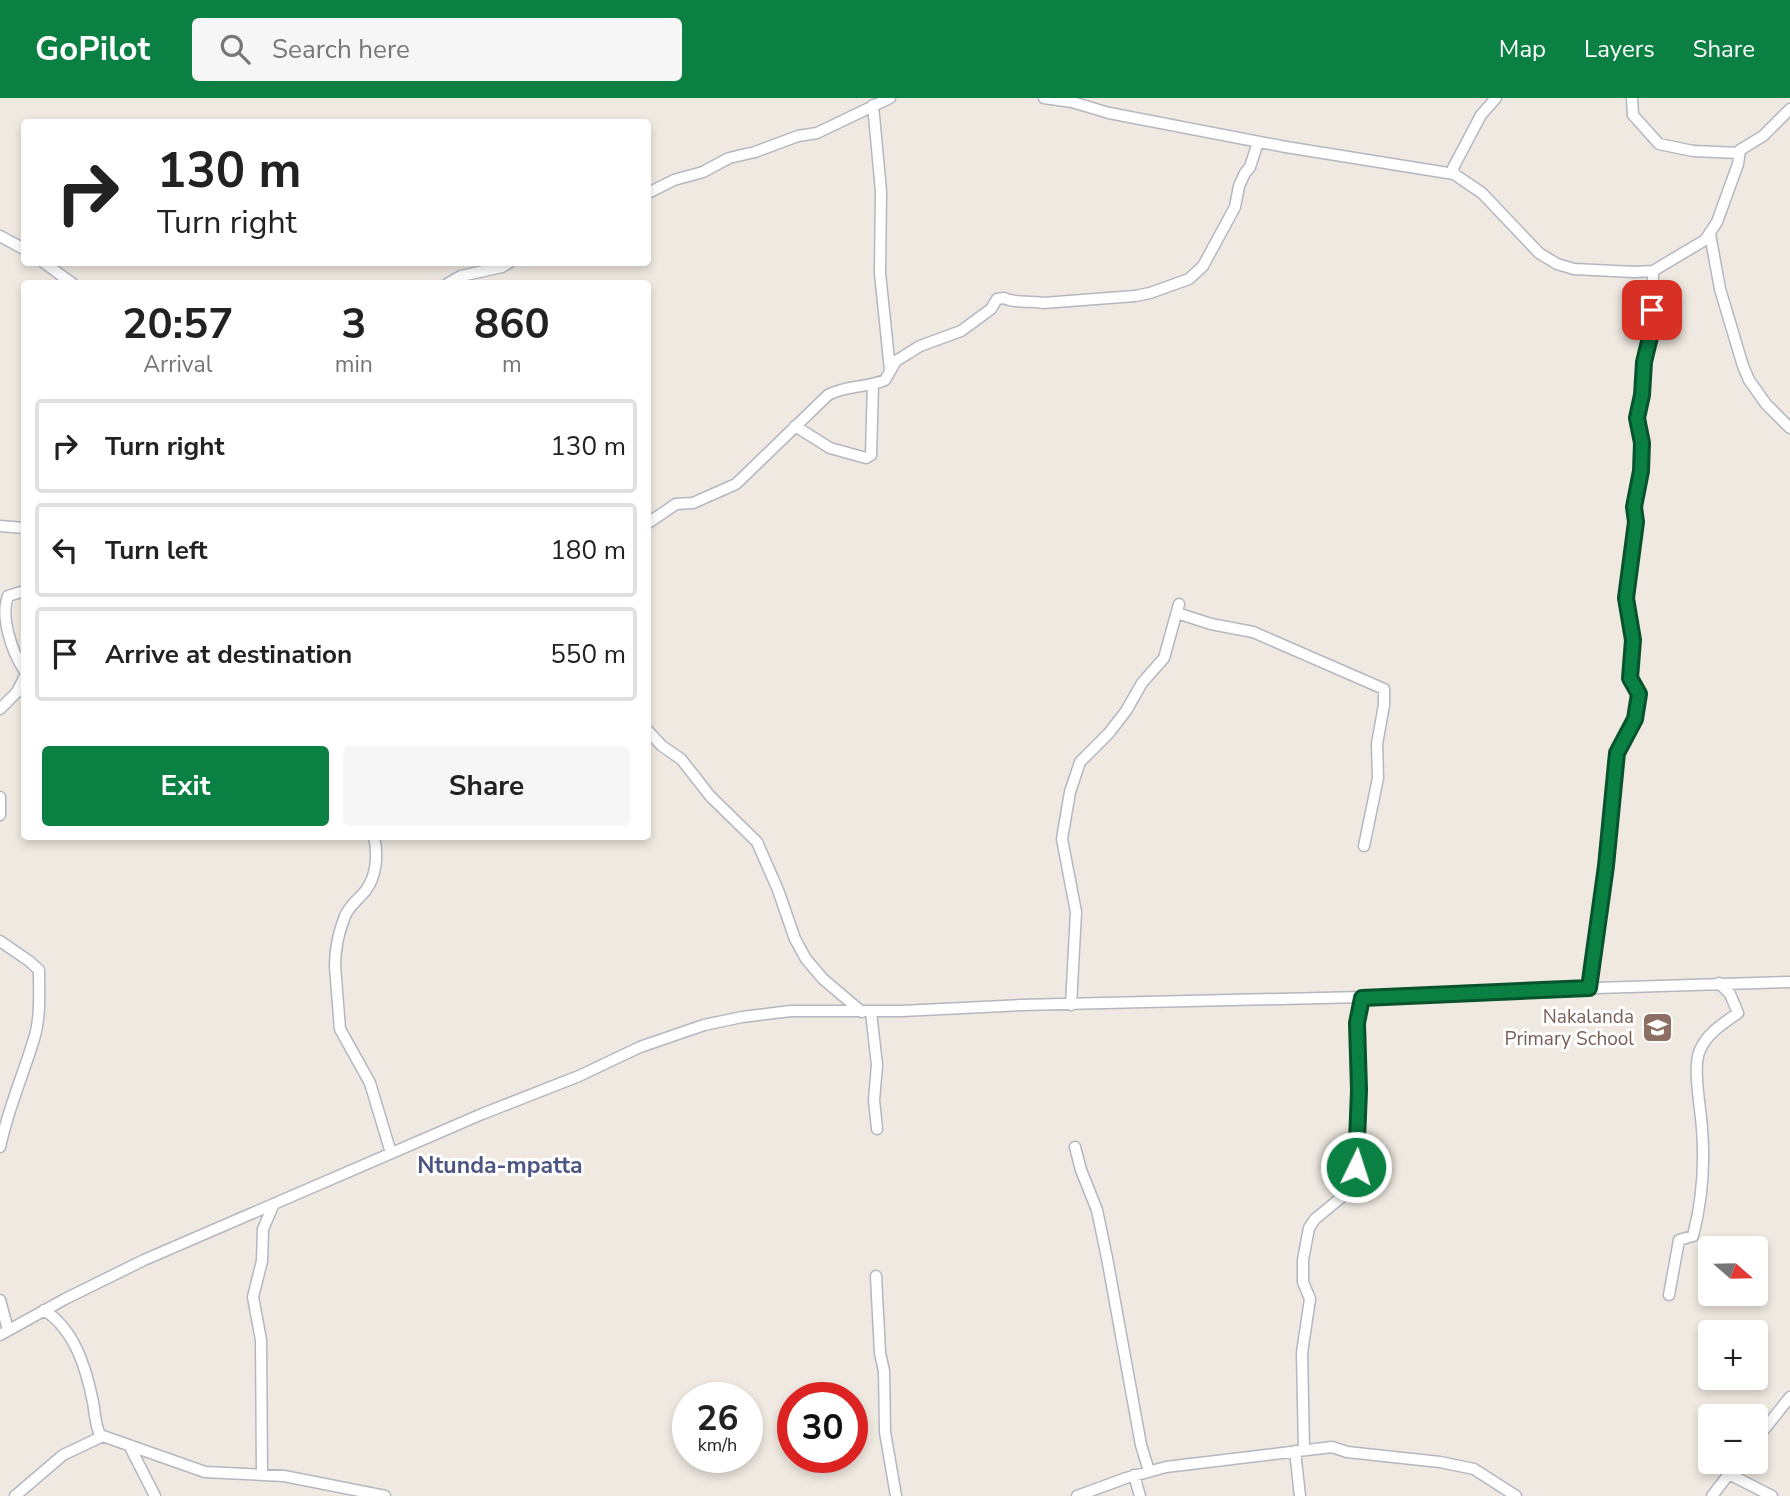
<!DOCTYPE html>
<html lang="en">
<head>
<meta charset="utf-8">
<style>
	body { margin:0; font-family:"Nunito Sans",sans-serif; background:#f6f6f6; color:#222; height:100vh; display:flex; flex-direction:column; font-size:26px; white-space:nowrap }
	* { box-sizing:border-box; margin:0 }
	p { font-size:23px; color:#767676 }
	.icon { flex:none; width:38px; height:38px; fill:none; stroke:currentColor; stroke-width:2; stroke-linecap:round; stroke-linejoin:round }
	.map { position:relative; flex:1; overflow:hidden }
	.details { position:absolute; left:21px; top:182px; width:630px; height:560px; display:flex; flex-direction:column; background:#fff; border-radius:7px; box-shadow:0 4px 10px #0003 }
	.details>* { flex:none }
	.top-card { position:absolute; left:21px; top:21px; width:630px; height:147px; border-radius:7px; box-shadow:0 4px 10px #0003; background:#fff; color:#222; overflow:hidden }
	.needle { width:46px; rotate:110deg }
	.fabs { position:absolute; left:1698px; top:1138px; display:grid; gap:14px }
	.fabs a { display:grid; place-items:center; width:70px; height:70px; border-radius:7px; background:#fff; box-shadow:0 4px 10px #0003; font-size:35px }
	.speed { position:absolute; left:672px; top:1284px; display:flex; gap:14px; font-size:35px; font-weight:700; text-align:center }
	.speed>* { display:grid; place-content:center; width:91px; height:91px; border-radius:50%; background:#fff; box-shadow:0 4px 10px #0003; line-height:1 }
	.speed small { font-size:18px; font-weight:400 }
	.speed .limit { border:10px solid #d22; background:#fff; color:#111 }
	.pin { position:absolute; display:grid; place-items:center; width:60px; height:60px; color:#fff; margin:-30px; border-radius:14px; box-shadow:0 4px 10px #0006 }
	.me { position:absolute; width:77px; margin:-38px; rotate:4deg; stroke-linejoin:round; filter:drop-shadow(0 0 5px #0008) }
	.turn { display:flex; align-items:center; gap:24px; height:147px; padding:0 21px; font-size:32px }
	.turn .icon { width:91px; height:91px; stroke-width:2.5 }
	.turn b { display:block; font-size:49px; line-height:60px }
	.eta { display:flex; justify-content:space-evenly; align-items:center; height:119px; text-align:center }
	.eta b { font-size:42px; font-weight:700; line-height:49px }
	.button { display:flex; gap:14px; margin-top:auto; padding:14px 21px }
	.button a { flex:1; height:80px; border-radius:7px; background:#0b8043; color:#fff; font-size:28px; font-weight:700; line-height:80px; text-align:center }
	.button a+a { background:#f6f6f6; color:#222 }
	ul { padding:0; list-style:none }
	li { display:flex; align-items:center; gap:21px; height:94px; margin:0 14px 10px; padding:0 7px; border:4px solid #e0e0e0; border-radius:7px }
	li div { flex:1 }
	li b { display:block; font-size:26px }
	li em { font-style:normal }
	header { display:flex; align-items:center; gap:42px; box-sizing:border-box; height:98px; padding:0 35px; background:#0b8043; color:#fff }
	header strong { font-size:33px }
	nav { display:flex; gap:38px; margin-inline-start:auto; font-size:24px }
	.search { width:490px; height:63px; background:#f6f6f6; display:flex; align-items:center; gap:18px; box-sizing:border-box; padding:0 24px; border-radius:7px; color:#767676; font-size:26px }
	.map>svg:first-child { display:block }
</style>
</head>
<body>
<header>
<strong>GoPilot</strong>
<div class="search"><svg class="icon" aria-label="search" viewBox="0 0 24 24"><circle cx="10" cy="10" r="6"/><path d="M15 15l6 6"/></svg>Search here</div>
<nav><a>Map</a><a>Layers</a><a>Share</a></nav>
</header>
<div class="map">
<svg width="1790" height="1398" viewBox="0 0 1790 1398">
	<rect width="100%" height="100%" fill="#efe9e1"/>
	<g fill="none" stroke-linecap="round" stroke-linejoin="round">
		<defs>
			<path id="minor" d="M1044 0 1072 4 1109 15 1286 49 1454 76 1482 95 1539 155 1557 166 1574 171 1634 174 1653 173 1705 142 1717 124 1738 66 1740 52 1763 38 1790 11
				M1632 0 1633 17 1659 46 1693 53 1739 55
				M873 7 881 93 880 175 890 272
				M1454 76 1453 70 1481 17 1496 0
				M648 95 674 82 703 74 729 60 755 54 798 38 817 35 890 0
				M1710 136 1720 191 1743 268 1749 282 1766 306 1790 330
				M0 138 24 151
				M43 164 73 186
				M447 186 461 178 502 169 510 164
				M795 328 830 350 866 360 871 357 873 286
				M648 425 676 406 693 405 736 386 828 297C846 287 867 290 885 282L896 263 920 248 961 233 991 211 997 201 1004 200C1016 206 1029 202 1043 205L1135 198 1150 195 1189 181 1203 168 1235 109 1239 88 1245 75 1250 69 1258 44
				M0 428 24 430
				M24 493 8 498C0 519 12 554 24 572
				M1177 515 1211 526 1253 534 1384 591V607L1377 646 1378 680 1364 748
				M0 611 17 594 24 580
				M648 633 662 648 681 661 710 698 757 744 778 792 795 841 806 861 823 881 862 914
				M0 699V717
				M374 738C378 756 377 777 366 792 359 801 349 808 345 818 339 833 335 852 335 868L340 931 370 985 391 1055
				M0 843 29 863 39 872C39 896 41 921 33 944 22 980 8 1011 0 1049
				M1589 890 1606 768 1617 655 1635 621 1639 596 1630 580 1633 542 1626 500 1636 424 1634 409 1641 373 1642 345 1637 320 1652 231 1653 173
				M1071 907 1076 814 1062 741 1070 694 1080 664 1109 635 1126 613 1142 585 1164 560 1179 506
				M871 914 877 967 874 1002 877 1031
				M1075 1049 1081 1072 1097 1112 1107 1160 1141 1347 1149 1373
				M876 1178 880 1255 884 1273 885 1334 896 1398
				M1669 1197 1679 1142 1693 1138C1702 1103 1705 1068 1702 1031 1701 1012 1692 968 1700 952 1707 935 1724 925 1738 915L1730 896 1719 885
				M0 1202 8 1232
				M44 1212C75 1232 86 1270 93 1304 95 1315 95 1326 100 1337L205 1374 284 1378 385 1398
				M0 1237 65 1201 144 1162 482 1016 579 978 640 949 704 927 742 919 791 913H902L1021 907 1362 899 1434 895 1790 884
				M1755 1343 1790 1299
				M129 1347 155 1398
				M1304 1352 1302 1255 1310 1201 1303 1184V1162L1309 1130 1315 1121 1354 1089 1358 1030 1357 925 1362 899
				M1295 1353 1300 1398
				M262 1376 261 1242 253 1199 262 1163 263 1131 273 1108
				M1729 1376 1772 1398
				M1134 1377 1140 1398
				M15 1398 63 1357 103 1338
				M1077 1398 1126 1380 1166 1369 1332 1349 1347 1354 1440 1364 1474 1371 1516 1398
				M1712 1398 1739 1363"/>
		</defs>
		<use href="#minor" stroke="#b4b7c1" stroke-width="13"/>
		<use href="#minor" stroke="#fff" stroke-width="10"/>
	</g>
	<g fill="none" stroke-linecap="round" stroke-linejoin="round">
		<defs>
			<path id="route" d="M1356 1069 1359 992 1357 925 1362 900 1589 890 1606 768 1617 655 1635 621 1639 596 1630 580 1633 542 1626 500 1636 424 1634 409 1641 373 1642 345 1637 320 1642 297 1644 264 1652 231V212"/>
		</defs>
		<use href="#route" stroke="#07532c" stroke-width="18"/>
		<use href="#route" stroke="#0b8043" stroke-width="12"/>
	</g>
	<defs>
		<symbol id="school-square" viewBox="-11 -11 22 22"><rect x="-9" y="-9" width="18" height="18" rx="4" fill="#8d6e63" stroke="#fff"/><path d="M0-5L7-2L0 1L-7-2ZM-4 1L0 2.5L4 1V4Q0 6-4 4Z" fill="#fff"/></symbol>
	</defs>
	<g fill-rule="evenodd">
		<use href="#school-square" x="1640" y="912" width="35" height="35"/>
	</g>
	<g text-anchor="middle" stroke-width="6" stroke-linejoin="round" paint-order="stroke">
		<g font-size="19" fill="#785e54" stroke="#fff" text-anchor="end">
			<text x="1634" y="925">Nakalanda<tspan x="1634" dy="22">Primary School</tspan></text>
		</g>
		<g font-size="23" font-weight="bold" fill="#4d5680" stroke="#fff">
			<text x="500" y="1075">Ntunda-mpatta</text>
		</g>
	</g>
</svg>
<div class="fabs">
<a><svg class="needle" viewBox="-14 -14 28 28"><path d="M0-13l5 13h-10z" fill="#e53935"/><path d="M0 13l5-13h-10z" fill="#767676"/></svg></a>
<a>+</a>
<a>−</a>
</div>
<div class="speed"><div>26<small>km/h</small></div><div class="limit">30</div></div>
<div class="pin" style="left:1652px;top:212px;background:#d93025"><svg class="icon" aria-label="arrive" viewBox="0 0 24 24"><path d="M6 21V4h12l-3 4 3 4H6"/></svg></div>
<svg class="me" style="left:1356px;top:1069px" viewBox="-20 -20 40 40"><circle r="17" fill="#0b8043" stroke="#fff" stroke-width="3"/><path d="M0-11L8 9 0 5-8 9z" fill="#fff"/></svg>
<div class="top-card">
<div class="turn"><svg class="icon" aria-label="right" viewBox="0 0 24 24"><path d="M7 20v-9h11M14 6l5 5-5 5"/></svg><div><b>130 m</b>Turn right</div></div>
</div>
<section class="details">
<div class="eta">
<div><b>20:57</b><p>Arrival</p></div>
<div><b>3</b><p>min</p></div>
<div><b>860</b><p>m</p></div>
</div>
<ul>
<li><svg class="icon" aria-label="right" viewBox="0 0 24 24"><path d="M7 20v-9h11M14 6l5 5-5 5"/></svg><div><b>Turn right</b></div><em>130 m</em></li>
<li><svg class="icon" aria-label="left" viewBox="0 0 24 24"><path d="M17 20v-9H6M10 6l-5 5 5 5"/></svg><div><b>Turn left</b></div><em>180 m</em></li>
<li><svg class="icon" aria-label="arrive" viewBox="0 0 24 24"><path d="M6 21V4h12l-3 4 3 4H6"/></svg><div><b>Arrive at destination</b></div><em>550 m</em></li>
</ul>
<div class="button"><a>Exit</a><a>Share</a></div>
</section>
</div>
</body>
</html>
